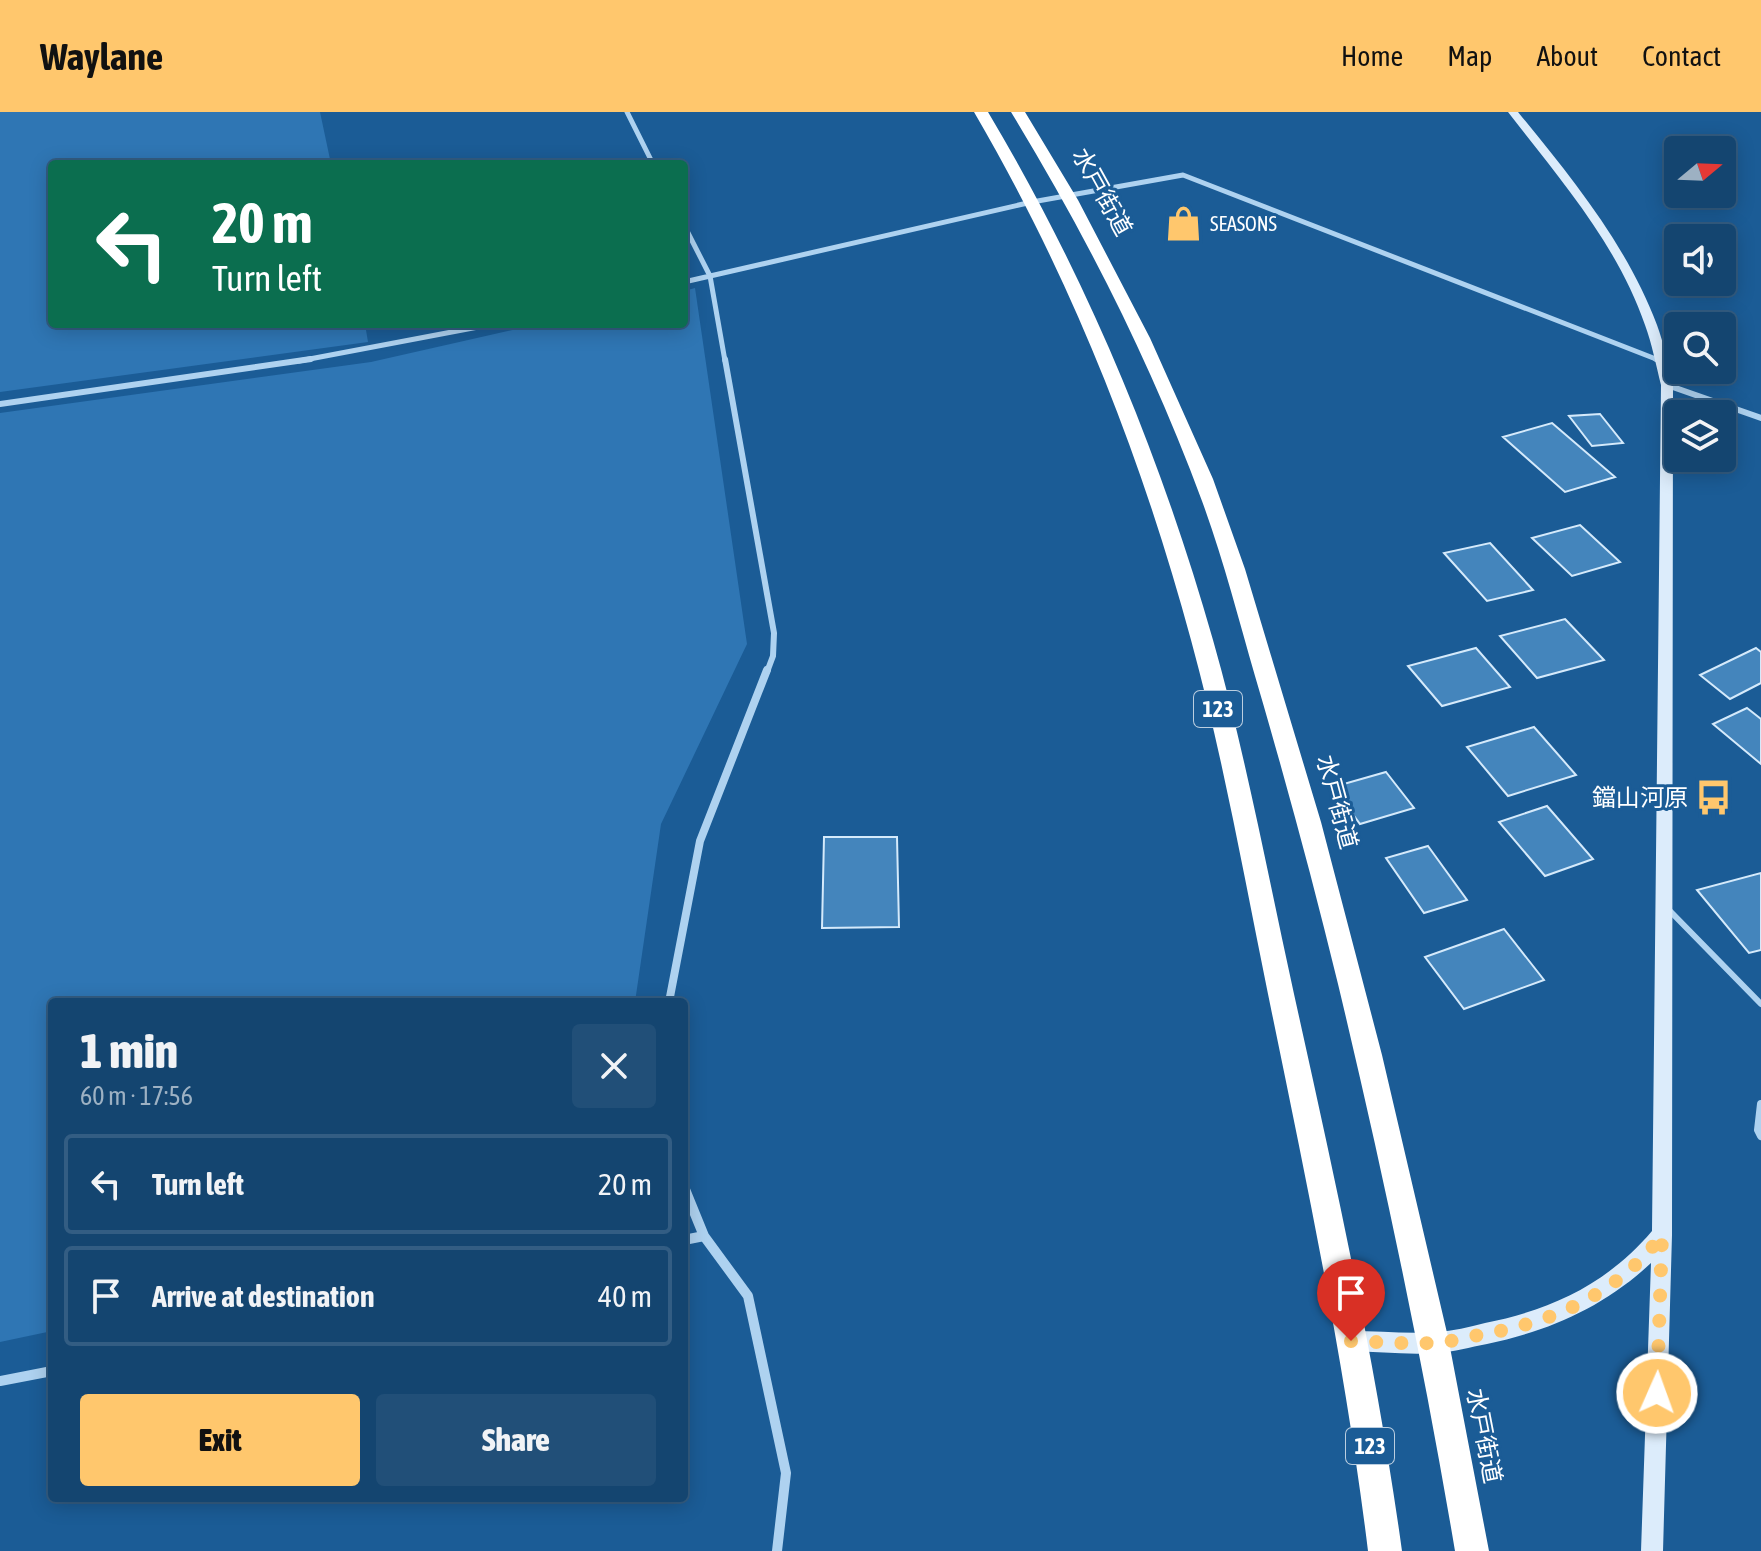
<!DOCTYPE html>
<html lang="en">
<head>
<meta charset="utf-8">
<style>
	body { margin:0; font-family:"Asap Condensed","Noto Sans JP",sans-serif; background:#214f78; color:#f1f3f6; height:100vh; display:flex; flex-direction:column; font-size:30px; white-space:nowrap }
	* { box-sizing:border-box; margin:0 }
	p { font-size:26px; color:#9db1c3 }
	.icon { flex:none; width:44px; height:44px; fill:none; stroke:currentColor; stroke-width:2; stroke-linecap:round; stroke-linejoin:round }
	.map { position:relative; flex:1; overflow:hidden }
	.sheet { position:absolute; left:48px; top:886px; width:640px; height:504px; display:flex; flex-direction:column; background:#144570; border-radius:8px; box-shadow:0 4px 20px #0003,0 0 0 2px #335d83 }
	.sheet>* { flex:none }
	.top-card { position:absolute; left:48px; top:48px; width:640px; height:168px; border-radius:8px; box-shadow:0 4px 20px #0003,0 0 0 2px #335d83; background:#0b6e4f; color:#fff; overflow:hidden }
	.needle { width:52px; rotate:71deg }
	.tools { position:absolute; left:1664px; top:24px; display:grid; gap:16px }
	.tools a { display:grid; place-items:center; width:72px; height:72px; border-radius:8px; background:#144570; box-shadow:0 4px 20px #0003,0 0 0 2px #335d83; font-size:40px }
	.pin { position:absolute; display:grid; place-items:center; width:68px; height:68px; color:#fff; margin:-82px -34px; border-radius:50% 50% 50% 0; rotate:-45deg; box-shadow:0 0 8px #0007 }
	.pin .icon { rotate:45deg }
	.me { position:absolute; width:88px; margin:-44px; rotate:2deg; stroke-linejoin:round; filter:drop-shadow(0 0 6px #0008) }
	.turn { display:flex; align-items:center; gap:28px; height:168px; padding:0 32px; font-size:36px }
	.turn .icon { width:104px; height:104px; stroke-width:2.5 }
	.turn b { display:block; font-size:56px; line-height:68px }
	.round { display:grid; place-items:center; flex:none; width:84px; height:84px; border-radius:8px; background:#214f78 }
	.summary { display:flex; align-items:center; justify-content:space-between; height:136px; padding:0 32px }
	h1 { font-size:48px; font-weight:800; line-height:60px }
	.action { display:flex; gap:16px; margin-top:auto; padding:16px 32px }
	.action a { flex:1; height:92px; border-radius:8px; background:#ffc76d; color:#111; font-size:32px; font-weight:800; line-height:92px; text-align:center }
	.action a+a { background:#214f78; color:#f1f3f6 }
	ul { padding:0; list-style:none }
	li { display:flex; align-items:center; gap:24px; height:100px; margin:0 16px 12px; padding:0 16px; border:4px solid #335d83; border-radius:8px }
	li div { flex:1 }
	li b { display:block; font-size:30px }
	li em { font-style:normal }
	header { display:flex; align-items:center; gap:48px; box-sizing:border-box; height:112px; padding:0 40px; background:#ffc76d; color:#111 }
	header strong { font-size:38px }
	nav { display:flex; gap:44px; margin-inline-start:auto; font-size:28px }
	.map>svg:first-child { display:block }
</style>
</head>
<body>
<header>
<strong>Waylane</strong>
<nav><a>Home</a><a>Map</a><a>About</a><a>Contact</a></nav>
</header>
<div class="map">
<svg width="1761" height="1439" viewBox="0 0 1761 1439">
	<rect width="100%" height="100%" fill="#1b5c96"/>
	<path fill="#2f76b4" d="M0 0H320L331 52H52V212H365L368 230 0 280Z
		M695 176 747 532 661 712 635 890H52V1219L0 1230V301L371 250 539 212H684V179Z"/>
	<path fill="#4485bc" stroke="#d5eafb" stroke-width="2" d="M1600 302 1623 331 1592 334 1569 304Z
		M1552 311 1615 365 1565 380 1503 325Z
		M1580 413 1620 450 1572 464 1532 426Z
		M1490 431 1533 478 1487 489 1444 441Z
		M1565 507 1604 548 1537 566 1500 524Z
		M1476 536 1510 575 1442 594 1408 554Z
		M1756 536 1761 540V571L1730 587 1700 563Z
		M1747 596 1761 607V652L1713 612Z
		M1534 615 1576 663 1508 684 1467 635Z
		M1386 660 1414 696 1360 712 1333 675Z
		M1547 694 1593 747 1545 764 1499 710Z
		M824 725H897L899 815 822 816Z
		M1428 734 1467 788 1424 801 1386 746Z
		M1761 761V838L1749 841 1697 778Z
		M1504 817 1544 868 1464 897 1425 845Z"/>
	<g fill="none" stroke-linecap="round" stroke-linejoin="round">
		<path stroke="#aed2f0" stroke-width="6" d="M1668 797 1761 892"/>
		<path stroke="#aed2f0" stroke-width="8" d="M1761 992 1758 1018 1761 1024"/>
		<path stroke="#aed2f0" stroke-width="5" d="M627 0 653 52
			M684 113 710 164 725 249
			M684 170 1032 90 1183 63 1661 249
			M299 249 494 212"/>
		<path stroke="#aed2f0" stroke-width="6" d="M725 247 774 521 773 544 767 560
			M1656 247 1661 249
			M1667 273 1761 306
			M0 292 311 247"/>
		<path stroke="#aed2f0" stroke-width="8" d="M669 890 700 729 767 558"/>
		<path stroke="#aed2f0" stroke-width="10" d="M684 1075 704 1124 748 1184 786 1361 777 1439
			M684 1128 704 1124
			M0 1269 52 1259"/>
		<path fill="#dcecfb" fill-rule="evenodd" d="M1508 0H1518C1571 65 1627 133 1657 213 1664 232 1668 253 1673 273L1672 1123 1663 1439H1641L1651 1151C1604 1195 1549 1219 1487 1232 1470 1235 1454 1240 1438 1241 1409 1243 1380 1240 1351 1239L1344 1236 1341 1229 1344 1222 1351 1219C1379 1219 1408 1222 1437 1220 1453 1219 1469 1215 1485 1211 1551 1198 1607 1172 1652 1119L1661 273C1656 253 1652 232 1645 213 1617 132 1560 67 1508 0Z"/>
		<path fill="#fff" fill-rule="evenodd" d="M974 0H988C1087 166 1160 342 1213 528 1246 644 1268 764 1294 882 1335 1067 1376 1251 1402 1439H1368C1345 1251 1306 1067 1268 882 1244 764 1223 645 1191 528 1141 343 1071 166 974 0Z
			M1011 0H1025L1078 88 1150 226 1213 367 1245 457 1321 710 1382 943 1448 1225 1489 1439H1455C1423 1249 1383 1060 1338 872 1313 769 1285 666 1255 564 1238 505 1223 446 1202 389 1152 253 1086 123 1011 0Z"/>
	</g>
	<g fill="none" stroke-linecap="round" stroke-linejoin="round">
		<path stroke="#ffc76d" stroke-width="14" stroke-dasharray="0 25.2" d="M1351 1229C1378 1230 1405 1232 1431 1231 1447 1231 1464 1226 1479 1223 1551 1211 1617 1183 1662 1123L1657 1281"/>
	</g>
	<defs>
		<symbol id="shop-bare" viewBox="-9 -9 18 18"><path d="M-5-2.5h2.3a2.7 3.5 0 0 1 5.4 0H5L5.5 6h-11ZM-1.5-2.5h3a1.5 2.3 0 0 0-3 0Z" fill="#ffc76d" stroke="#1b5c96" stroke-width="2.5" paint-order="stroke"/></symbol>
		<symbol id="bus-bare" viewBox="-9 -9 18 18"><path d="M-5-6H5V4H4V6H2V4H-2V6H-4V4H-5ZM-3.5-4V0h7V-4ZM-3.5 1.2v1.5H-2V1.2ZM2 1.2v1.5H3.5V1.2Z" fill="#ffc76d" stroke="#1b5c96" stroke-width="2.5" paint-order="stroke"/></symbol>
	</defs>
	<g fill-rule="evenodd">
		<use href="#shop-bare" x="1158" y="86" width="51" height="51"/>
		<use href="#bus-bare" x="1688" y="660" width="51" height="51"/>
	</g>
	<g text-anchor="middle" stroke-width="6" stroke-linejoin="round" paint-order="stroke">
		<g font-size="20" fill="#fff" stroke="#1b5c96" text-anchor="start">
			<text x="1210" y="119">SEASONS</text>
		</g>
		<g fill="#1b5c96" stroke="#bbcee0" stroke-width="2">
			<rect x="1194" y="579" width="48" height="36" rx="6"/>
			<rect x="1346" y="1316" width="48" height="36" rx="6"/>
		</g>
		<g font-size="22" font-weight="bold" fill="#fff">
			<text x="1218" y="605">123</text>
			<text x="1370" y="1342">123</text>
		</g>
		<g font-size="24" fill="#fff" stroke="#1b5c96">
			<text transform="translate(1102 80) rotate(61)" y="8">水戸街道</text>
			<text transform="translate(1337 690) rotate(75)" y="8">水戸街道</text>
			<text transform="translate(1484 1324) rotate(79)" y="8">水戸街道</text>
		</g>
		<g font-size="24" fill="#fff" stroke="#1b5c96" text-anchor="end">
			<text x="1688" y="694">鐺山河原</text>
		</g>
	</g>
</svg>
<div class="tools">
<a><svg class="needle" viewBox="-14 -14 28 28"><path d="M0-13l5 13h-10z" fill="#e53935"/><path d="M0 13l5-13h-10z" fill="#9db1c3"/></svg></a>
<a><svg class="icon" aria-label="sound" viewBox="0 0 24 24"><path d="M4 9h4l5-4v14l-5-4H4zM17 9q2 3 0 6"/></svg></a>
<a><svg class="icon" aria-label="search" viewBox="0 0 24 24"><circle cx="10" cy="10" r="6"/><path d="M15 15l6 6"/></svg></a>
<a><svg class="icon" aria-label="layers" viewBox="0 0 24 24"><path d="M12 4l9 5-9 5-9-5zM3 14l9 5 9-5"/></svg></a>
</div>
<div class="pin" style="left:1351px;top:1229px;background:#d93025"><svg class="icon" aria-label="arrive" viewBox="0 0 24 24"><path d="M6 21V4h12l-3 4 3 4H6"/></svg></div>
<svg class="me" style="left:1657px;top:1281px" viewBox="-20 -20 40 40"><circle r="17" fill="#ffc76d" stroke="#fff" stroke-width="3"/><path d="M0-11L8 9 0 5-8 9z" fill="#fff"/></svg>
<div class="top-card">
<div class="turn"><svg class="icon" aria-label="left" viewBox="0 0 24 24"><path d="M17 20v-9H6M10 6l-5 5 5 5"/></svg><div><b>20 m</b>Turn left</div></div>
</div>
<section class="sheet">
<div class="summary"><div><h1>1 min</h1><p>60 m · 17:56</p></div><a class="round"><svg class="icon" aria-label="close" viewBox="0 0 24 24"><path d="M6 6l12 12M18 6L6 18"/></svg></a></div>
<ul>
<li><svg class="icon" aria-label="left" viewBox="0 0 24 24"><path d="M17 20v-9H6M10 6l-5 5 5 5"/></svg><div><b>Turn left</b></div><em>20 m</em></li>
<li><svg class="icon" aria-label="arrive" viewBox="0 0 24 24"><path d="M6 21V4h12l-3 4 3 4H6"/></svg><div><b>Arrive at destination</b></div><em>40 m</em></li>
</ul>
<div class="action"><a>Exit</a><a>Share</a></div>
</section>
</div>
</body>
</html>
